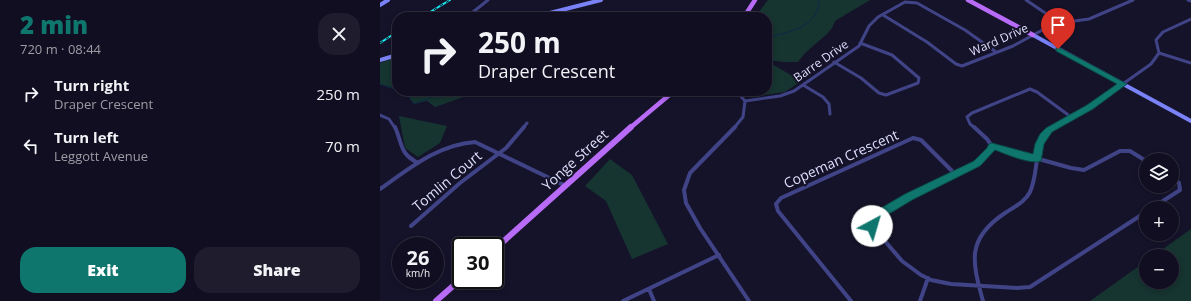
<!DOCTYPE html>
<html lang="en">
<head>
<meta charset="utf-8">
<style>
	body { margin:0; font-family:"Open Sans",sans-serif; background:#1e1c2d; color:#f1f3f6; height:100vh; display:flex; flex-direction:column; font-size:15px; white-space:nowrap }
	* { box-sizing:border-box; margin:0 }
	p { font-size:13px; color:#9c9ca5 }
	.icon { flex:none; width:22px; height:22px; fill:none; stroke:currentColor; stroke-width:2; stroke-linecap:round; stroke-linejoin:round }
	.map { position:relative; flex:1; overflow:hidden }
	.details { display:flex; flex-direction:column; background:#100e20; width:380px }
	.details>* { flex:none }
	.top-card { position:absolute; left:12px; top:12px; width:380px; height:84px; border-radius:16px; box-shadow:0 2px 6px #0003,0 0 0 1px #302e3e; background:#100e20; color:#f1f3f6; overflow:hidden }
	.buttons { position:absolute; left:759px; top:153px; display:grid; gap:8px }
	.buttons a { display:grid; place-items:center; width:40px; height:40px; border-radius:50%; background:#100e20; box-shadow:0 2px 6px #0003,0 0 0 1px #302e3e; font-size:20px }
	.speed { position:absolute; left:12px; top:237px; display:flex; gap:8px; font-size:20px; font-weight:700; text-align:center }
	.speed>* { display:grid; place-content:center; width:52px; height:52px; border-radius:50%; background:#100e20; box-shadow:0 2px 6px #0003,0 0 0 1px #302e3e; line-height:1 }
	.speed small { font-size:10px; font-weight:400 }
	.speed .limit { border:2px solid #111; border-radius:6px; background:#fff; color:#111 }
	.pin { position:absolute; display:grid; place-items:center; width:34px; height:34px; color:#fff; margin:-41px -17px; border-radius:50% 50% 50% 0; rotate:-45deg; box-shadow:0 0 4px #0007 }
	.pin .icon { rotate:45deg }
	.me { position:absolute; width:44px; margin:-22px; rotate:39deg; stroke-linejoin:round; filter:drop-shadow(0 0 3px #0008) }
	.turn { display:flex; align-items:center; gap:14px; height:84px; padding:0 20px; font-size:18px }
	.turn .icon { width:52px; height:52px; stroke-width:2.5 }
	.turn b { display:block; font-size:28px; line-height:34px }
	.round { display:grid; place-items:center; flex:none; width:42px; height:42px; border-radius:16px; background:#1e1c2d }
	.overview { display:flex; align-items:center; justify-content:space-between; height:68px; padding:0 20px }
	h1 { font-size:24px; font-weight:800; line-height:30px; color:#0f766e }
	.cta { display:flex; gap:8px; margin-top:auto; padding:8px 20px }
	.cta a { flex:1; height:46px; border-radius:16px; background:#0f766e; color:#fff; font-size:16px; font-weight:800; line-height:46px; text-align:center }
	.cta a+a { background:#1e1c2d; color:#f1f3f6 }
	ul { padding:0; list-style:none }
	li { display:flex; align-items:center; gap:12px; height:52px; padding:0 20px }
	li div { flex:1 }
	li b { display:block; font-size:15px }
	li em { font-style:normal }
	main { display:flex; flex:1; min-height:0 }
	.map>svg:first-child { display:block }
</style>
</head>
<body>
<main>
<section class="details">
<div class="overview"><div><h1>2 min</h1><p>720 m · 08:44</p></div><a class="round"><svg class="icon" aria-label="close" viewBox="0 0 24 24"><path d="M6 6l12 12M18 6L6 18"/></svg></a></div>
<ul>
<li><svg class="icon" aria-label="right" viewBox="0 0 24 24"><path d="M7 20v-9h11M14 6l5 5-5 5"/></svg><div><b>Turn right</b><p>Draper Crescent</p></div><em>250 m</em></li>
<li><svg class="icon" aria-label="left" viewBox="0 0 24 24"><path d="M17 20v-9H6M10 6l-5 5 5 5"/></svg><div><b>Turn left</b><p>Leggott Avenue</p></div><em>70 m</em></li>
</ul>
<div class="cta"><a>Exit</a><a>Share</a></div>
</section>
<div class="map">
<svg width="811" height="301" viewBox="0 0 811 301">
	<rect width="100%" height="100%" fill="#15132a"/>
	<path fill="#163430" d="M388 0H490L455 21 452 28 447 34 425 53 418 62H404L387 60V17H375Z
		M17 57V89L0 84V63Z
		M387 61 421 81 405 92 371 97 365 91H387Z
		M22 91H92L81 98 55 107 47 101 34 104 26 93Z
		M19 116 67 126 60 143 38 157 25 148Z
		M230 159 252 175 288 244 252 259 226 201 205 186Z
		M811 229V301H710L766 261V282H792V256H773Z"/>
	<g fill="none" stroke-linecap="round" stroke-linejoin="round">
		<path stroke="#0e2848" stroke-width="1" d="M387 37C409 33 439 27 439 0
			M0 84 17 90
			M20 91 26 93 34 104 48 99 60 91"/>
		<path stroke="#404487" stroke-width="3" d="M646 0 680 23
			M808 0 811 1
			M503 15 547 42 576 64 582 66 633 46 668 27 680 23 709 19 753 0
			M92 17 93 12 108 0
			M779 53 811 63
			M454 62 481 78 499 93 506 95 538 83 539 78 512 55 480 43
			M423 85 443 97 449 104 450 114
			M365 101 400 96 414 91 479 46 489 26 498 17 525 2 537 3 585 30 616 52
			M0 115 9 119 15 128
			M143 128 147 123
			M354 128 363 117 365 101 356 91
			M595 128 590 124 587 117 592 113 650 89 657 92 691 117
			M671 128 716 103 771 64 779 53 776 40 783 32 811 19"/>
		<path stroke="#404487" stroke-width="4" d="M15 127C23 145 19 153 38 163
			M355 127 310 173 304 190 306 203 320 228 369 301
			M594 127 607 139 612 146 691 168 704 170 740 151H750L766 161
			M612 146 597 163 529 197 495 217 492 226 522 261 541 275 551 280 571 284 637 288 650 287 766 212
			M0 189C30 168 57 145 95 142L186 186
			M772 208 800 190 799 183 792 177
			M31 226 80 183 126 148 144 127
			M269 289 274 301
			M243 301 339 255
			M471 301 398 211 396 204 401 198 533 138 541 140 575 174
			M540 301 548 278
			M603 301C592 261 586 239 625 213 634 207 645 202 650 192 660 170 652 144 672 127"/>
		<path stroke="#7a82f8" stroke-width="4" d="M0 5 8 0
			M154 17 221 0
			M653 35 811 121
			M0 60 17 55"/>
		<path stroke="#b76bf7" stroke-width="4.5" d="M588 0 653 35
			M364 17 375 0
			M250 128 294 91"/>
		<path stroke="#b76bf7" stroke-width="6" d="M115 249 251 127
			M56 301 81 279"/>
		<defs>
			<path id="rail" d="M42 17 70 0
				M0 43 17 32"/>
		</defs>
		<use href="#rail" stroke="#15eff2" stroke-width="2"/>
		<use href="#rail" stroke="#15132a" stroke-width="1" stroke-dasharray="3.5" stroke-linecap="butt"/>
	</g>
	<path fill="#0f766e" stroke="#0a4d48" d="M678 47 747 84 713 109 672 132 664 144 661 161C650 165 626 154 615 150L600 166 532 200 499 220 495 230 492 231 488 230 487 226 491 214 525 194 594 161 607 148 609 144 612 143 653 154 655 144 660 134 666 128 707 105 737 84 676 51V48Z"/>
	<g text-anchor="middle" stroke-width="4" stroke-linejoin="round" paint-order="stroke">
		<g font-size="12" fill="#dfdefd" stroke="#15132a">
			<text transform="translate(619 40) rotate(-24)" y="4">Ward Drive</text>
			<text transform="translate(441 61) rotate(-35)" y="4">Barre Drive</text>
		</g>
		<g font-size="14" fill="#dfdefd" stroke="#15132a">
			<text transform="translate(461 159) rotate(-24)" y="5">Copeman Crescent</text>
			<text transform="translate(195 160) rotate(-42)" y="5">Yonge Street</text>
			<text transform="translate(67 181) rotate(-40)" y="5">Tomlin Court</text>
		</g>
	</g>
</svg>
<div class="buttons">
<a><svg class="icon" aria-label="layers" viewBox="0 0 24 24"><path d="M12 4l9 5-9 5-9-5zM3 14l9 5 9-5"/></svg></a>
<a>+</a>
<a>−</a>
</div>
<div class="speed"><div>26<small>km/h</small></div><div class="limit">30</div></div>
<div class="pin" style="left:678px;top:49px;background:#d93025"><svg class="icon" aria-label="arrive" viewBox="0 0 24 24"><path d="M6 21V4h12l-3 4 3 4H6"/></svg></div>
<svg class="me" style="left:492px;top:226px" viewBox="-20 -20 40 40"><circle r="19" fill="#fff"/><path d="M0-13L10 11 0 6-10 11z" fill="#0f766e"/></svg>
<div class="top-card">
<div class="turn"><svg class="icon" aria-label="right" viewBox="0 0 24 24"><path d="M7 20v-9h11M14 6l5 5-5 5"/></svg><div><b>250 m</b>Draper Crescent</div></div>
</div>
</div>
</main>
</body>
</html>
